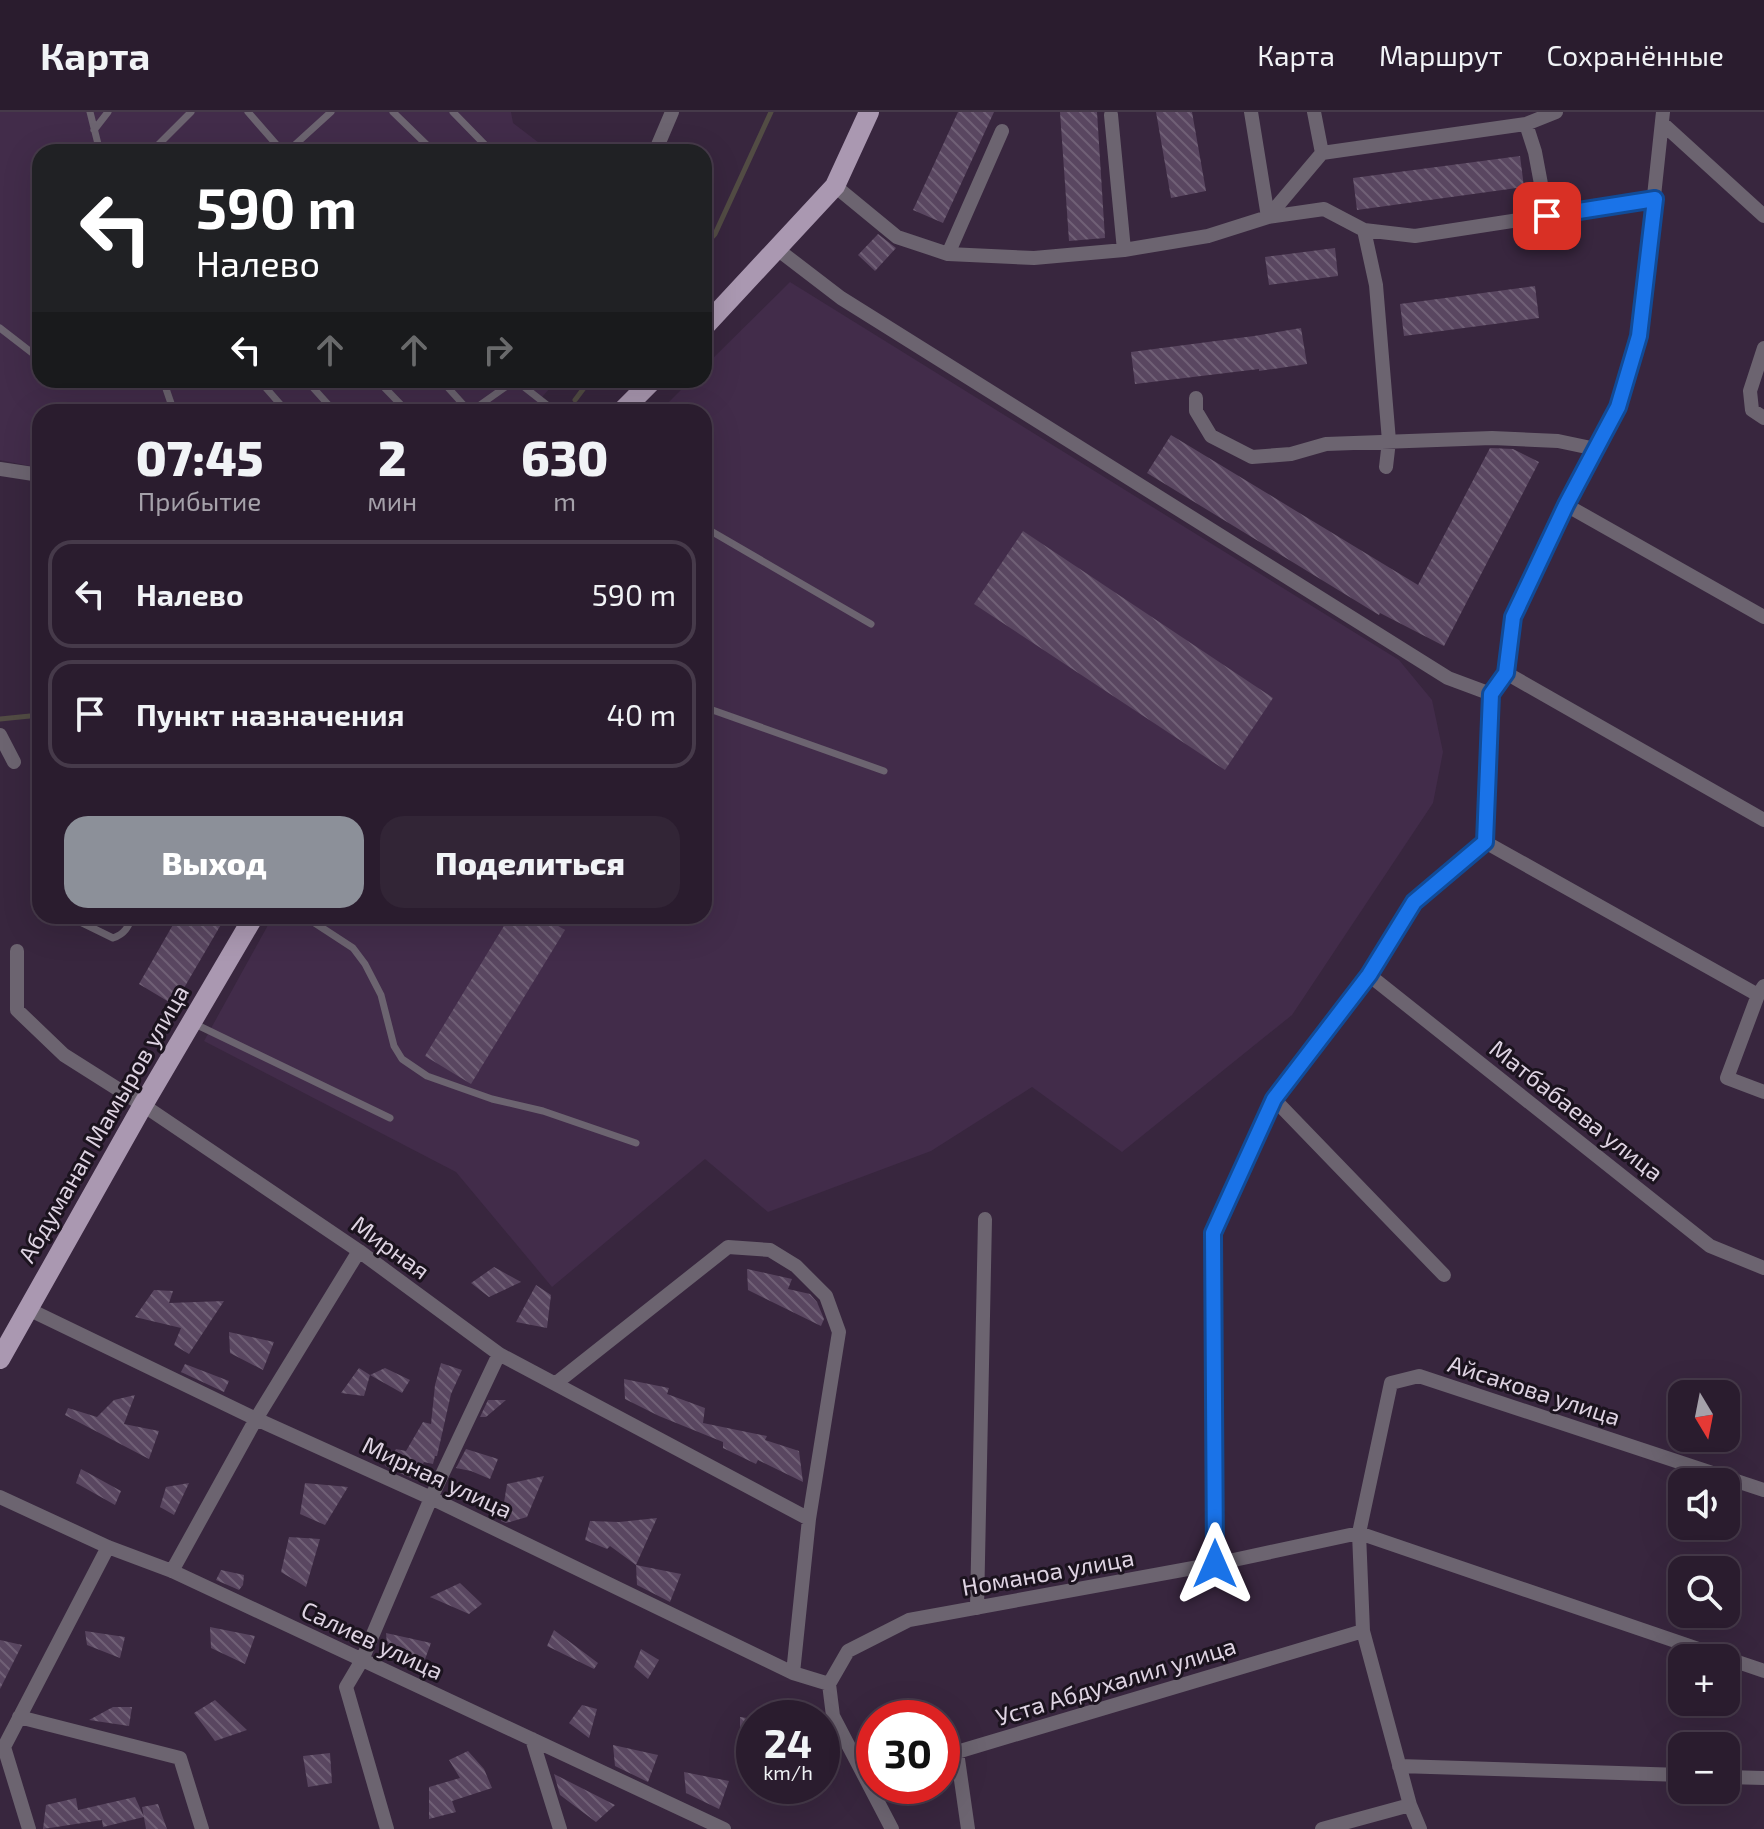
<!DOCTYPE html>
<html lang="ru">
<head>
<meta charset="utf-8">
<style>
	body { margin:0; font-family:"Exo 2",sans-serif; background:#322536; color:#f1f3f6; height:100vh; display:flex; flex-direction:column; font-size:30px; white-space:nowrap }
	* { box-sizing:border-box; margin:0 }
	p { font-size:26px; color:#a5a1aa }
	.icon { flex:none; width:44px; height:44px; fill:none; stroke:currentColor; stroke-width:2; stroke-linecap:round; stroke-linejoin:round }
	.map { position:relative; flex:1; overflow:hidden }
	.drawer { position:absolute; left:32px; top:292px; width:680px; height:520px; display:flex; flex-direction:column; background:#2a1c2e; border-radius:24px; box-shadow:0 8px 32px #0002,0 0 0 2px #463a4a }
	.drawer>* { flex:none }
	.top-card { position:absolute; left:32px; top:32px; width:680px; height:244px; border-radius:24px; box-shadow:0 8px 32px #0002,0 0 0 2px #463a4a; background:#202124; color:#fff; overflow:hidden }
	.needle { width:52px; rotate:170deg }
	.fabs { position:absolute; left:1668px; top:1268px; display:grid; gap:16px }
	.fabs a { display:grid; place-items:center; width:72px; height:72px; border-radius:16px; background:#2a1c2e; box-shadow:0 8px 32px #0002,0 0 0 2px #463a4a; font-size:40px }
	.speed { position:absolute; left:736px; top:1588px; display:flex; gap:16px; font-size:40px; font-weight:700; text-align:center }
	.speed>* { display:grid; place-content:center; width:104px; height:104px; border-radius:50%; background:#2a1c2e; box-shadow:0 8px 32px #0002,0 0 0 2px #463a4a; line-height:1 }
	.speed small { font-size:20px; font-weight:400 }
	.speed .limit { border:12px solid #d22; background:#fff; color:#111 }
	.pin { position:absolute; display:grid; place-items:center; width:68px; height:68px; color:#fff; margin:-34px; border-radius:16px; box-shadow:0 4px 12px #0006 }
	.me { position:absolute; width:88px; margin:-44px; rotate:0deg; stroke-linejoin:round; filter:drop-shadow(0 0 6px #0008) }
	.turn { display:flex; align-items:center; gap:28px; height:168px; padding:0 32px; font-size:36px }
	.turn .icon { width:104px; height:104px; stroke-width:2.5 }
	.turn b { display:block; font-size:56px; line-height:68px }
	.lanes { display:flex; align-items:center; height:76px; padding:0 32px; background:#0003; justify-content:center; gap:40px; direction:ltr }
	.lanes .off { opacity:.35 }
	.eta { display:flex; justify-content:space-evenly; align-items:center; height:136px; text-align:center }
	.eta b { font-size:48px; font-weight:800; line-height:56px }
	.primary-button { display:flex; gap:16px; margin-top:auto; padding:16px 32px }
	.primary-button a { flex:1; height:92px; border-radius:24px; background:#8c9099; color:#fff; font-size:32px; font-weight:800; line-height:92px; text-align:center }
	.primary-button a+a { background:#322536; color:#f1f3f6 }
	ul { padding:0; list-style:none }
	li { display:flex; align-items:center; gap:24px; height:108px; margin:0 16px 12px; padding:0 16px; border:4px solid #463a4a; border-radius:24px }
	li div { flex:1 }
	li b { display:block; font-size:30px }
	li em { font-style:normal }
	header { display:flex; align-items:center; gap:48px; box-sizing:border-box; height:112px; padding:0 40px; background:#2a1c2e; border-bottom:2px solid #463a4a }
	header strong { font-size:38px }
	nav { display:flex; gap:44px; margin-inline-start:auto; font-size:28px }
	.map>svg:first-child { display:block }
</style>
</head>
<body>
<header>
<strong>Карта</strong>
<nav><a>Карта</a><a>Маршрут</a><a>Сохранённые</a></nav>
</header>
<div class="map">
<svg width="1764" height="1717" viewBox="0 0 1764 1717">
	<defs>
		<pattern id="building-back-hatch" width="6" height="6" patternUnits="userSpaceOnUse" patternTransform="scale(2)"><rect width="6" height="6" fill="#594660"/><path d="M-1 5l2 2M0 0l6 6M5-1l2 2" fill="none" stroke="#706076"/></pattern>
	</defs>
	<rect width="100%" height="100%" fill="#38263e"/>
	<path fill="#422c4a" d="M0 0H511L513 11 551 40H40V268H557L529 300H40V356L0 348Z
		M790 170 1399 548 1432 588 1443 640 1433 691 1292 903 1122 1040 1032 975 931 1039 768 1100 705 1047 552 1175 456 1060 204 929 273 804H704V300H659L691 268H704V255Z"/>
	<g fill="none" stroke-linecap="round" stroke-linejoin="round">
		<path stroke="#524c44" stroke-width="5" d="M704 134 715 122 771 0
			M575 288 590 268
			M0 607 40 603"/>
	</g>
	<path fill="url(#building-back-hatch)" d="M958 0H994L943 111 913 98Z
		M1060 0H1097L1105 126 1069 129Z
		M1156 0H1192L1206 79 1171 86Z
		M1520 44 1524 75 1357 98 1353 66Z
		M878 122 896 136 875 159 858 143Z
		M1335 136 1338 164 1269 173 1265 145Z
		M1535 174 1539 206 1404 224 1400 192Z
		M1301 216 1307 252 1259 259V257L1135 272 1131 240 1254 224Z
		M1171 323 1418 473 1490 336 1513 337 1539 350 1444 534 1380 501 1379 503 1147 361Z
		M1023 419 1273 586 1225 658 974 492Z
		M178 804H226L174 893 139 872Z
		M510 804H541L565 818 471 972 425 944Z
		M494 1155 521 1170 489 1185 471 1171Z
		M747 1157 792 1167 788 1177 810 1182 817 1190 824 1207 821 1214 748 1178Z
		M536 1173 551 1183 547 1216 516 1210Z
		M154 1178 173 1179 169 1191 224 1189 189 1242 174 1233 181 1216 135 1205Z
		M229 1220 274 1230 263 1258 230 1241Z
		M441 1251 462 1258 451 1282 437 1344H435L433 1352 424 1350 415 1368 385 1354 396 1337 406 1339 423 1310 431 1312 435 1273Z
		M185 1252 229 1269 224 1280 181 1260Z
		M359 1256 370 1263 364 1284 341 1281Z
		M385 1256 410 1268 402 1281 370 1263Z
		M624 1267 669 1276 667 1282 705 1296 703 1311 767 1324 765 1328 799 1339 803 1370 758 1348 756 1352 723 1336V1330L659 1304 625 1287Z
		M135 1283 124 1312 159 1319 149 1347 65 1303 68 1296 97 1305 114 1288Z
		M488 1288H506L486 1305H480Z
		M466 1337 498 1347 490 1367 471 1359 456 1356Z
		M81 1357 121 1379 115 1393 76 1371Z
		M544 1364 527 1405 506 1411 501 1409 507 1372Z
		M189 1371 174 1403 160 1395 166 1375Z
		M305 1371 348 1375 325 1413 300 1402Z
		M657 1406 636 1453 610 1434 607 1437 585 1428 590 1409 619 1410Z
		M289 1425 320 1427 306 1475 281 1460Z
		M636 1453 681 1462 670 1490 637 1473Z
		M221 1458 244 1463 243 1473 239 1478 216 1468Z
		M460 1471 482 1492 469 1502 430 1485Z
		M210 1515 255 1524 245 1552 211 1536Z
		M554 1518 598 1551 594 1557 547 1534Z
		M85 1519 125 1525 120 1546 87 1533Z
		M386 1521 431 1531 421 1558 388 1542Z
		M0 1528 22 1533 0 1577Z
		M641 1537 659 1548 648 1567 634 1555Z
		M215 1588 247 1618 215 1629 194 1601Z
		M582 1593 597 1597 589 1626 569 1611Z
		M113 1595H132L129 1614 89 1608Z
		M740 1605 754 1607V1626L740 1625Z
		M613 1633 658 1643 648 1670 615 1654Z
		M468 1639 484 1657 492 1676 452 1689 456 1700 429 1707V1675L460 1666 449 1648Z
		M330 1641 332 1671 308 1675 303 1644Z
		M684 1660 729 1669 719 1697 686 1681Z
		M554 1662 615 1693 596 1710 560 1683Z
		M135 1685 144 1705 103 1715 102 1708 43 1717 46 1693 76 1686 78 1698Z
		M158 1692 167 1717H146L142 1695Z"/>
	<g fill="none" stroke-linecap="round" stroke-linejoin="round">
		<path stroke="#6c6470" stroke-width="7" d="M90 0 100 40
			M248 0 283 40
			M393 0 427 33
			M453 0 492 40
			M94 18 108 0
			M151 40 191 0
			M287 40 331 0
			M0 216 40 247
			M163 268 174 300
			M259 268 287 300
			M306 268 335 300
			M377 268 408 300
			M441 268 470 300
			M470 300 511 271H519L556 300
			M704 415 871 512
			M704 442 706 448 704 450
			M704 595 884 659
			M68 804 113 826C125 822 128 815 133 804
			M304 804 353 836 365 852 381 883 394 934 402 947 427 964 492 987 543 999 636 1031
			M193 911 390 1006"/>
		<path stroke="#6c6470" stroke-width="14" d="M1251 0 1268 105
			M1314 0 1322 41
			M1111 3 1124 138
			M1526 12 1535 40 1547 104
			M1663 12 1764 104
			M655 40 672 0
			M835 74 897 125 948 142 1034 146 1124 138 1208 124 1268 105 1324 97 1364 118 1376 173 1389 329 1386 355
			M1268 105 1322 41 1526 12 1556 0
			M1364 118 1415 124 1655 87
			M777 137 841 186 1448 566 1491 582
			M948 142 1002 19
			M1764 236 1750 279 1752 298 1764 306
			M1196 286V299L1211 324 1252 345 1291 342 1326 332 1492 326 1558 329 1596 337
			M0 357 40 363
			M1566 393 1764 505
			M1506 561 1764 708
			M0 623 14 650
			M1485 730 1758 883
			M17 839V898L64 943 143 993 359 1139 499 1242 809 1407
			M1369 863 1710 1134 1764 1156
			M1764 874 1758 883 1727 966 1764 980
			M1274 987 1444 1163
			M28 1197 256 1307 431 1386 793 1561 829 1572
			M555 1272 728 1135 770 1138 796 1154 826 1184 839 1220 809 1407 793 1561
			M0 1385 108 1435 172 1459 724 1717
			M1215 1452 1213 1121 1274 987 1369 863 1414 790 1485 730 1491 582 1506 561 1513 505 1566 393 1618 295 1639 224 1663 0
			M172 1459 256 1307 359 1139
			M977 1496 985 1107
			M1726 1546 1764 1559
			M19 1605 180 1646 202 1717
			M532 1627 560 1717
			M1399 1654 1682 1663
			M1726 1665 1764 1666
			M29 1717 4 1635 108 1435
			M387 1717 346 1575 362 1548 431 1386 499 1242
			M892 1717 833 1604 829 1572 848 1539 909 1508 1215 1452 1359 1421 1725 1546
			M968 1717 957 1640 1363 1519
			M1322 1717 1410 1693
			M1420 1717 1410 1693 1363 1519 1359 1421 1391 1271 1419 1264 1764 1378"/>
		<path stroke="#aa98b1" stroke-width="20" d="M704 215 835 74 869 0
			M621 300 653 268
			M0 1247 143 993 254 804"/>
	</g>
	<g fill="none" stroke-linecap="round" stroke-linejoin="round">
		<defs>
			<path id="route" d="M1215 1452 1213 1121 1274 987 1369 863 1414 790 1485 730 1491 582 1506 561 1513 505 1566 393 1618 295 1639 224 1655 87 1547 104"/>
		</defs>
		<use href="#route" stroke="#114b97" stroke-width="20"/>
		<use href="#route" stroke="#1a73e8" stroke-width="14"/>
	</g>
	<g text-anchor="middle" stroke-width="6" stroke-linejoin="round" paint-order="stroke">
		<g font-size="24" fill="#ded3e2" stroke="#1b131e">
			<text transform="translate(1576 999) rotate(38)" y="8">Матбабаева улица</text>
			<text transform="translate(104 1012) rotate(-60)" y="8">Абдуманап Мамыров улица</text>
			<text transform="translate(390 1136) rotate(36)" y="8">Мирная</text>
			<text transform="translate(1534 1279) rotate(18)" y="8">Айсакова улица</text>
			<text transform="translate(437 1366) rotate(25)" y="8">Мирная улица</text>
			<text transform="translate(1048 1461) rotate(-10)" y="8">Номаноа улица</text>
			<text transform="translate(372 1529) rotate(25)" y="8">Салиев улица</text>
			<text transform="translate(1116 1570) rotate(-17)" y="8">Уста Абдухалил улица</text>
		</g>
	</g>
</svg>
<div class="fabs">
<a><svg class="needle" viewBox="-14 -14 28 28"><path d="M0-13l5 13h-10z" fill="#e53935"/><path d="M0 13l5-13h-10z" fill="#a5a1aa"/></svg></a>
<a><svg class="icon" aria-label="sound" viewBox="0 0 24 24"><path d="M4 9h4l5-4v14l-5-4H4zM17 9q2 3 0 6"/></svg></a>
<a><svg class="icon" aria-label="search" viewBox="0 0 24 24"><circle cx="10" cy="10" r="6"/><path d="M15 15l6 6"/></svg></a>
<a>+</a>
<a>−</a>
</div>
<div class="speed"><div>24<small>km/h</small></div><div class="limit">30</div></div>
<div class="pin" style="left:1547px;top:104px;background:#d93025"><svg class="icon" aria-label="arrive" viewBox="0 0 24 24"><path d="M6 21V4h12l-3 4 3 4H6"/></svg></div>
<svg class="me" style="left:1215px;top:1452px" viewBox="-20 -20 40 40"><path d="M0-17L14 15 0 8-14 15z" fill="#1a73e8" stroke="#fff" stroke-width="4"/></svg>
<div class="top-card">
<div class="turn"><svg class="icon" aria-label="left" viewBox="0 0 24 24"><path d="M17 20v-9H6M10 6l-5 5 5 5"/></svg><div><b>590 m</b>Налево</div></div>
<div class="lanes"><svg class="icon" aria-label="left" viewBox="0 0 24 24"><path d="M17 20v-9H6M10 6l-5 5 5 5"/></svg><svg class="icon off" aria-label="ahead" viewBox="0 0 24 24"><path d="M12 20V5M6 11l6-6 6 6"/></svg><svg class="icon off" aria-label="ahead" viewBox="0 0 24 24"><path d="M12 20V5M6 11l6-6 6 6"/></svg><svg class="icon off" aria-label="right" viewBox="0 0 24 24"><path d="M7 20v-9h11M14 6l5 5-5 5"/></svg></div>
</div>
<section class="drawer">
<div class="eta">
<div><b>07:45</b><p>Прибытие</p></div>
<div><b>2</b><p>мин</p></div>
<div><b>630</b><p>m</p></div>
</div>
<ul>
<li><svg class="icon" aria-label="left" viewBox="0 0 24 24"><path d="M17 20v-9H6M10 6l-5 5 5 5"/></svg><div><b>Налево</b></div><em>590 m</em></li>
<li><svg class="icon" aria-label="arrive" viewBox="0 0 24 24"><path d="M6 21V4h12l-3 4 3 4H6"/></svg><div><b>Пункт назначения</b></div><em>40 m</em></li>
</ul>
<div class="primary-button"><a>Выход</a><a>Поделиться</a></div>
</section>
</div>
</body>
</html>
